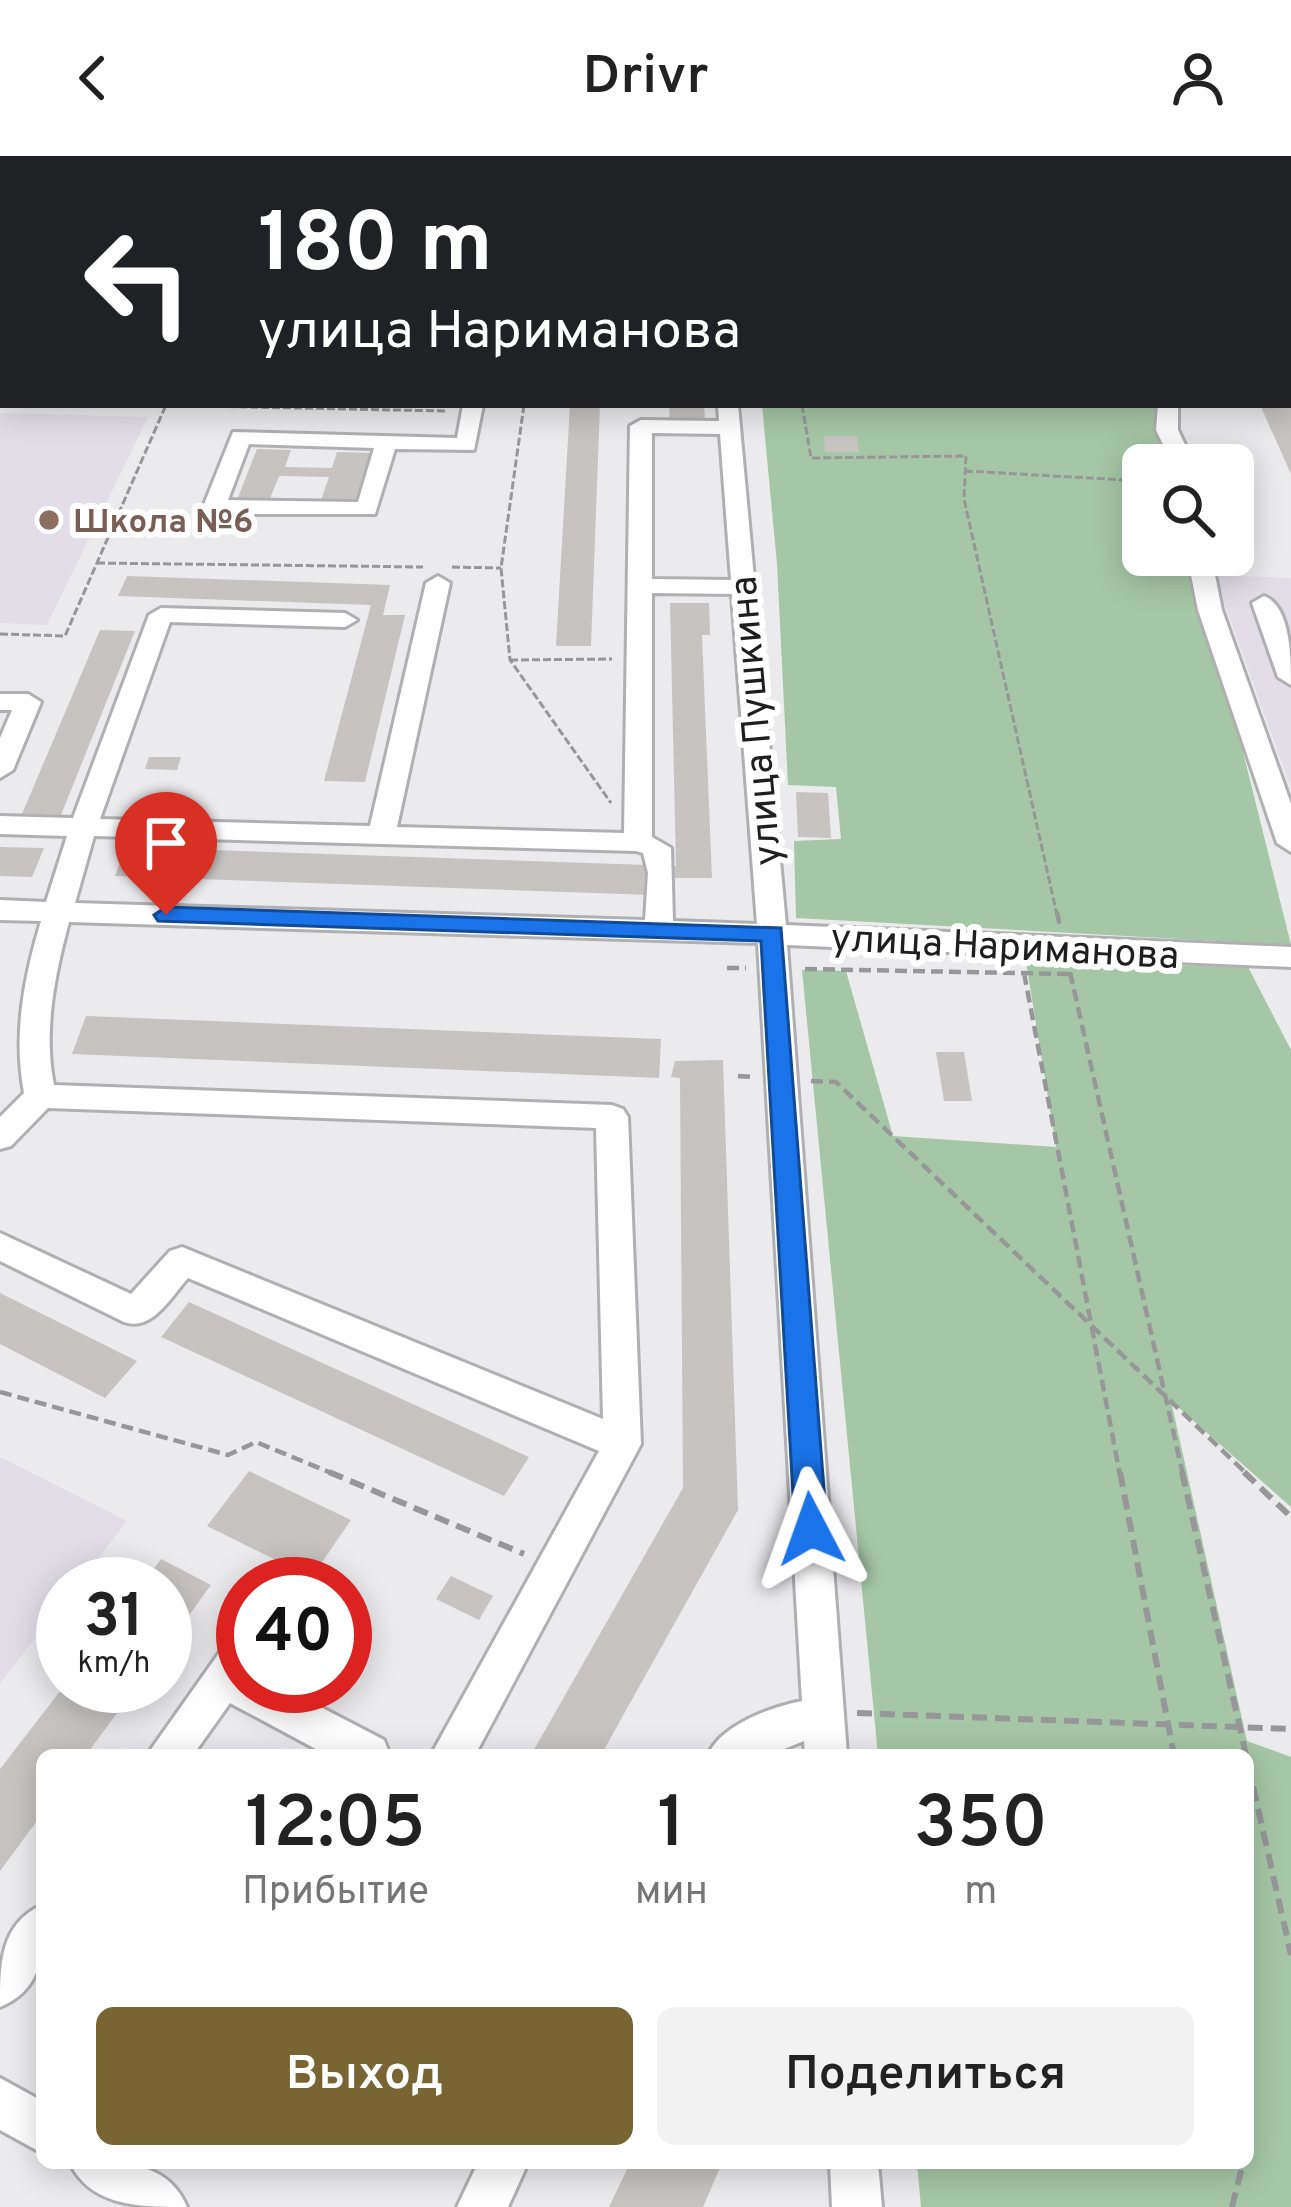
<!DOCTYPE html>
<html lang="ru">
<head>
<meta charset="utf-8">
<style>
	body { margin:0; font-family:Overpass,sans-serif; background:#f2f2f2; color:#222; height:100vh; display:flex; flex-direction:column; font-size:45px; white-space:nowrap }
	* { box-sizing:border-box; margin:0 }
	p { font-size:39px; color:#767676 }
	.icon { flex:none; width:66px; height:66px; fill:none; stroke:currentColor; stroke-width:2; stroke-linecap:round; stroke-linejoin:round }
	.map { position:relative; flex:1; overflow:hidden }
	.side { position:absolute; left:36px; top:1593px; width:1218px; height:420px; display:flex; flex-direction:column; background:#fff; border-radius:18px; box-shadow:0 6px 30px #0003 }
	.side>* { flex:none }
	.guide { position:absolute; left:0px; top:0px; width:1293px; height:252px; box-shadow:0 6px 30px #0003; background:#202124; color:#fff; overflow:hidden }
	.fabs { position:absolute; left:1122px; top:288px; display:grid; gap:24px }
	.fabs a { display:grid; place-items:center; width:132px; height:132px; border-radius:18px; background:#fff; box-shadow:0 6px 30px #0003; font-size:60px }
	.speed { position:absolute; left:36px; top:1401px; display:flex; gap:24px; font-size:60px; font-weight:700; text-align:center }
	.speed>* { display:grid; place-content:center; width:156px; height:156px; border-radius:50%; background:#fff; box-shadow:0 6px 30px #0003; line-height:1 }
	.speed small { font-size:30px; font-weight:400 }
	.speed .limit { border:18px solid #d22; background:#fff; color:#111 }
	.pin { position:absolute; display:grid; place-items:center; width:102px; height:102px; color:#fff; margin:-123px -51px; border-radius:50% 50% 50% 0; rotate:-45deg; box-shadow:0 0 12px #0007 }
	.pin .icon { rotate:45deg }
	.me { position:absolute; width:132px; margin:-66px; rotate:356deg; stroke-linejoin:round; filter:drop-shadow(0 0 9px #0008) }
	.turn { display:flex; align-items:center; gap:42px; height:252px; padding:0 60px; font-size:54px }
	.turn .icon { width:156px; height:156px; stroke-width:2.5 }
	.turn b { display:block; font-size:84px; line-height:102px }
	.eta { display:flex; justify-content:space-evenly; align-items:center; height:204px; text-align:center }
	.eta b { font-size:72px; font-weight:600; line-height:84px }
	.primary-button { display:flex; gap:24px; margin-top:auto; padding:24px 60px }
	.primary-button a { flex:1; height:138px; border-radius:18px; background:#796534; color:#fff; font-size:48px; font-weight:600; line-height:138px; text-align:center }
	.primary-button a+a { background:#f2f2f2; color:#222 }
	header { display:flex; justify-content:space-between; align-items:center; height:156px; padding:0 60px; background:#fff; font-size:54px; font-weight:600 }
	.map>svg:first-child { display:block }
</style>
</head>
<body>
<header><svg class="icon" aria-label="back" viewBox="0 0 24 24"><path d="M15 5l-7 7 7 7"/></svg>Drivr<svg class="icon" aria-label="person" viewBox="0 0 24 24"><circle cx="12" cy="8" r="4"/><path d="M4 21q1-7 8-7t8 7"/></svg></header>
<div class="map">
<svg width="1291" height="2051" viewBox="0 0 1291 2051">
	<rect width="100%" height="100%" fill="#ebeaed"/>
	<path fill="#e2dde7" d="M0 257 148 261 47 469 0 467Z
		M1214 419 1291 422V632Z
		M0 1301 127 1365 78 1428H63V1447L0 1527Z"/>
	<path fill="#a6c7a7" d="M762 249H1158L1171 309H1143V399H1194L1291 789 796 762 794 685 841 683 836 631 788 629 777 408Z
		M1026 806 1248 811 1291 894V1351L1171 1245 1247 1585 1291 1601V2051H921L917 2007H1248V1599H878L802 814 846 815 893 980 1056 991Z"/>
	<path fill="#c6c3c1" d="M570 249H600L591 490H556Z
		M669 249H704L705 266H670Z
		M1260 249H1291V318Z
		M824 280H857L859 296H825Z
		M257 293 291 294 285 311 332 312 337 296 371 297 355 348 320 347 329 321 279 320 269 345 237 344Z
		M127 420 390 429 383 459H405L365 626 324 625 371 449 118 440Z
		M670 447H709L710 479H702L712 722H651V739L115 720 126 691 676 710Z
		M100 474 135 475 61 659 22 658Z
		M149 601H181L177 614 145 613Z
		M796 636 828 637 831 682 798 681Z
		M0 691 44 692 32 721 0 720Z
		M86 860 661 883 659 922 72 898Z
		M936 896H964L972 945H944Z
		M723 904 738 1354 601 1599H531L683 1332 680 922 671 921 675 905Z
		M0 1137 137 1205 105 1242 0 1188Z
		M189 1146 529 1301 504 1340 161 1181Z
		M249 1315 351 1364 307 1428H259L276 1404 207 1370Z
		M161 1403 211 1429 165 1492V1428H142Z
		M451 1420 493 1440 479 1464 436 1443Z
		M64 1530H137L86 1599H42V1658L0 1715V1613Z
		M630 2007H722L703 2051H609Z"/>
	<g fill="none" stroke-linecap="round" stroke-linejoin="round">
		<defs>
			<path id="minor" d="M596 0H612V3H596Z
				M710 0H726V3H710Z
				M0 46H3V56H0Z
				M1290 57H1291V69H1290Z
				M0 86H3V96H0Z
				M1291 91V103L1290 104V92Z
				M463 249H483L474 294 395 293 375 358H214L203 351 233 276 457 282ZM249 288 374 292 358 346 228 344Z
				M718 249H738L786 769 1291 791V811L787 789 847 1599H805L804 1585 769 1599H708C721 1569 771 1551 802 1545L758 787 69 766C55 818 43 875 54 929L612 949 623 953 628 961 641 1288 475 1599H431L599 1295 188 1122C170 1142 152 1176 124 1166L0 1105V1077L131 1138 170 1095 182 1091 603 1263 596 972 48 952 11 990 0 993V961L24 937C13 879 24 821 41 765L0 764V744L46 746 67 680 0 678V660L73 662 149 459 161 452 345 457 357 464 345 471 170 466 100 663 370 670 426 427 438 420 450 427 397 671 624 677 630 270 641 264 719 265ZM652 277 720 278 731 424 652 423ZM652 437 732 438 757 768 673 765 671 692 652 681ZM94 680 636 695 643 697 648 717 645 764 75 747Z
				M1158 249H1178V274L1195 309H1173L1156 274Z
				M1199 399H1223L1214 414 1222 454 1291 648V696L1277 687 1198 454 1190 414Z
				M1264 440C1291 450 1291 503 1291 529L1278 521 1252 447Z
				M0 538H28L41 546 13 614 0 622V582L12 554H0Z
				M243 1477V1530H280L384 1584 390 1599H327L230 1547 193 1599H147L229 1483Z
				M42 1749C42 1792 47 1831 0 1851 0 1808 0 1768 42 1749Z
				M0 1922 42 1945V1997L0 1974Z
				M70 2007C115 2007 166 2001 187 2051 141 2051 91 2051 70 2007Z
				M478 2007H528L508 2051H457Z
				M830 2007H878L882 2051H832Z"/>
		</defs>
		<use href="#minor" stroke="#b0afb2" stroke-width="6"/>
		<path stroke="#979699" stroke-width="3" stroke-dasharray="8 3" stroke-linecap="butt" d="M966 3 975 0
			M151 249 445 255
			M524 249 501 412 510 504 611 647
			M802 249 811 302 966 300 964 343 1057 759
			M965 315 1143 325
			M97 407 423 411
			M452 411 501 412
			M0 478 65 480 166 249
			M510 504 612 503"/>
		<path stroke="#979699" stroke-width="4.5" stroke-dasharray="12 6" stroke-linecap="butt" d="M1057 756 1060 770
			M727 812H746
			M805 813 1070 818
			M1070 816 1183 1319
			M1024 817 1120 1319
			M738 920 752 921
			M811 925 836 926 1248 1319
			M0 1236 228 1299 256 1286 336 1319"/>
		<path stroke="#979699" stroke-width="6" stroke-dasharray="15 8" stroke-linecap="butt" d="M329 1316 524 1398
			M1120 1316 1174 1599
			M1182 1316 1246 1599
			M1244 1316 1291 1361
			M857 1557 1291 1573
			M1248 1608 1291 1799
			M1248 1980V1988
			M1232 2051 1243 2007"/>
		<use href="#minor" fill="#fff" fill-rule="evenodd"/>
	</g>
	<path fill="#1a73e8" stroke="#114b97" stroke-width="3" d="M166 751 781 772 827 1373 822 1383 811 1388 800 1383 795 1373 761 785 158 765 154 759Z"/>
	<circle fill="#8d6e63" stroke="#fff" stroke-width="4.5" cx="49" cy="364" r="12"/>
	<g text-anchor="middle" stroke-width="12" stroke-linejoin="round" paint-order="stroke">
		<g font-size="33" font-weight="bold" fill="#785e54" stroke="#fff" text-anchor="start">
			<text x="73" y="376">Школа №6</text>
		</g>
		<g font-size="39" fill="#1f1e1f" stroke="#fff">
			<text transform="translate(754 565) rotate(-95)" y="14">улица Пушкина</text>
			<text transform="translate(1005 789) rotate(3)" y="14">улица Нариманова</text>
		</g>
	</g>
</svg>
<div class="fabs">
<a><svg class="icon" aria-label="search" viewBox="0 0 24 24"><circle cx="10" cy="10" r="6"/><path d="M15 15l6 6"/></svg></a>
</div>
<div class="speed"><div>31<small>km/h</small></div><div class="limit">40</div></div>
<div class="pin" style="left:166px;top:759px;background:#d93025"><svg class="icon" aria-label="arrive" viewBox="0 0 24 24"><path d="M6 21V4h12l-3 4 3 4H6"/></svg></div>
<svg class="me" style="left:811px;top:1373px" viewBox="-20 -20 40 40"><path d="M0-17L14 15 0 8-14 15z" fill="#1a73e8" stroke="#fff" stroke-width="4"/></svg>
<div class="guide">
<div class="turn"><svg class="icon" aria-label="left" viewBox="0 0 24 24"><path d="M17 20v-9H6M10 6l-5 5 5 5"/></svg><div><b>180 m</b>улица Нариманова</div></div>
</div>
<section class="side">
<div class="eta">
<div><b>12:05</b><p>Прибытие</p></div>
<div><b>1</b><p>мин</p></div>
<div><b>350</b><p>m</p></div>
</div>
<div class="primary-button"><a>Выход</a><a>Поделиться</a></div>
</section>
</div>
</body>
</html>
